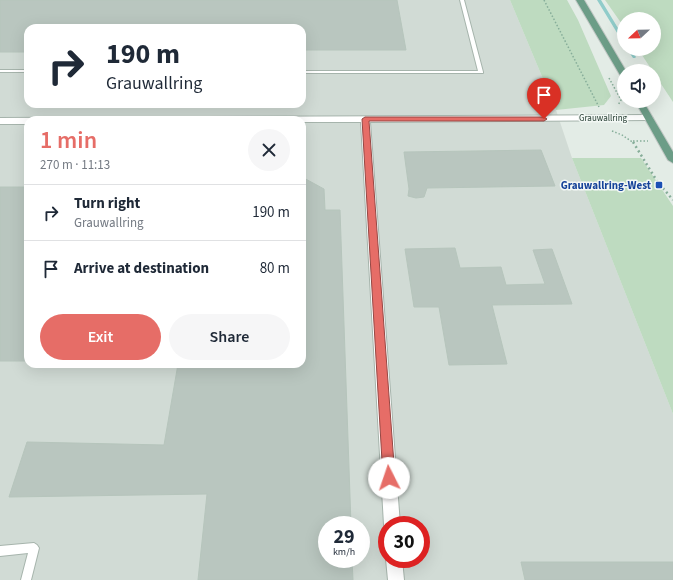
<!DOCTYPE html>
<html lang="en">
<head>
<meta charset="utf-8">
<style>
	body { margin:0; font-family:"Source Sans 3",sans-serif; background:#f6f6f7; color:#1f2937; height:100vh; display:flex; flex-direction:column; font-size:15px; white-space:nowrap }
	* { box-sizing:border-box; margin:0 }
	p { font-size:13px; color:#747a83 }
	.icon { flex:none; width:22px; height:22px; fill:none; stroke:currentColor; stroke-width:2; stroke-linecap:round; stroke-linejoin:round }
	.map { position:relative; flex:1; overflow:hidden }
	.drawer { position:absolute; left:24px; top:116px; width:282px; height:252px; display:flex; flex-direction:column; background:#fff; border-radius:12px; box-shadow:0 4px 16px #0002 }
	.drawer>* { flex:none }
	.hud { position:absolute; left:24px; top:24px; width:282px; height:84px; border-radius:12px; box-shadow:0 4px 16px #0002; background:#fff; color:#1f2937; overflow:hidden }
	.needle { width:26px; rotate:248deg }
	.fabs { position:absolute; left:617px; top:12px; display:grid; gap:8px }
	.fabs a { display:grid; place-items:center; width:44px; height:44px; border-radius:50%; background:#fff; box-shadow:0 4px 16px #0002; font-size:20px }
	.speed { position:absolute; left:318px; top:516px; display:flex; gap:8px; font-size:20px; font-weight:700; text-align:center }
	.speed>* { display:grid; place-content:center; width:52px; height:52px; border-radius:50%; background:#fff; box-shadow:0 4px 16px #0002; line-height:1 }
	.speed small { font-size:10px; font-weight:400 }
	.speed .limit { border:6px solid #d22; background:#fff; color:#111 }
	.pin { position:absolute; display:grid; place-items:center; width:34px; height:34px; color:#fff; margin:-41px -17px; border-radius:50% 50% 50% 0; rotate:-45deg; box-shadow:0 0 4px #0007 }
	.pin .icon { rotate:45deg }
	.me { position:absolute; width:44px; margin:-22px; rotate:356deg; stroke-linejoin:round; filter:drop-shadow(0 0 3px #0008) }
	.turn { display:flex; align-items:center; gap:14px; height:84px; padding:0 16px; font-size:18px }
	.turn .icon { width:52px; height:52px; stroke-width:2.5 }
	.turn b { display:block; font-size:28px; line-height:34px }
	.round { display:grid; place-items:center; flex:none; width:42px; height:42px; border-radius:21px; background:#f6f6f7 }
	.summary { display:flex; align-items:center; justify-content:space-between; height:68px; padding:0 16px }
	h1 { font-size:24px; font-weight:600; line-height:30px; color:#e66d67 }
	.button { display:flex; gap:8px; margin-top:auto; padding:8px 16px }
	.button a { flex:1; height:46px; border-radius:24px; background:#e66d67; color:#fff; font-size:16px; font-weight:600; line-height:46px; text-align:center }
	.button a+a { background:#f6f6f7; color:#1f2937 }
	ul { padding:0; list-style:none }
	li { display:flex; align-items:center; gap:12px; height:56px; padding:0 16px; border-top:1px solid #e0e1e3 }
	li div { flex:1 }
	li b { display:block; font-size:15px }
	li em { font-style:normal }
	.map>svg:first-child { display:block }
</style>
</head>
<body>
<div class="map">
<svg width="673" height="580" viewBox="0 0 673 580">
	<rect width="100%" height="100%" fill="#e3ece6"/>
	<path fill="#d1dbd5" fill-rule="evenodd" d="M0 0H510L556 110 572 158 673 414V580H0ZM28 28H302V104H28ZM28 120H302V364H28ZM327 525H361V559H327ZM387 525H421V559H387Z"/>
	<path fill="#bedbc0" d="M510 0H567L578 20 611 96 604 105 556 110Z
		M605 0H673V102L638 49H654V19H624V27Z
		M572 158H641L673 206V414Z"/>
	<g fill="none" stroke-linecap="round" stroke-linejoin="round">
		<path fill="#90ccca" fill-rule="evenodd" d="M597 0H601L624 38V42L622 41Z
			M627 49H631L636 57 635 58H633Z"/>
	</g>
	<path fill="#b9c6bf" stroke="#b6c5bc" d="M0 0H397L406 50H302V28H28V52H0Z
		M541 150 555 186 427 188 424 197 416 198 408 196 409 189 404 152Z
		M302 177 324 189 325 210H340L351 525H327V559H352L353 580H198L207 494 9 497 27 442 164 445 178 364H302Z
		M0 187H28V361H0Z
		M455 248 460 268 501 267 506 285 545 284 533 250 552 249 572 304 492 305 507 364 449 365 439 307H414L405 249Z
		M521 562H673V580H525Z"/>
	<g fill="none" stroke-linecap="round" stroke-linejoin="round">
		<defs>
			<path id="service" d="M460 0H464L483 72V73H302V71H478Z
				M0 70H28V72H0Z
				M34 543 37 545 39 548 31 580H21L28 553 0 556V546Z"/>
			<path id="minor" d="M648 115 653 118 651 120 370 122 400 525H387V530L384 525 361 122H302V120H28V124H0V118Z
				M387 556V559H402L404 580H388L386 559Z"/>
			<path id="primary" d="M576 0H584L626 71H624V78L620 75Z
				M635 101H643L673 152V163L668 160Z"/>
		</defs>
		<use href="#service" stroke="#a6b4ac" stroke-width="2"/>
		<use href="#minor" stroke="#a6b4ac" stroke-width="2"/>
		<use href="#primary" stroke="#c2c8c5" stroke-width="2"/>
		<path stroke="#86ad99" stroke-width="1.5" stroke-dasharray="1.5 2" stroke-linecap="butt" d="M544 0 599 107
			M609 78 621 100 618 105
			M612 131 622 135 634 143
			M633 141H648"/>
		<path stroke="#86ad99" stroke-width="2.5" stroke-dasharray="2 3" stroke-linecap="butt" d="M633 142 657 181 673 200"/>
		<use href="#service" fill="#fff" fill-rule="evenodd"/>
		<use href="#minor" fill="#fff" fill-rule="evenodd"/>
		<use href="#primary" fill="#6c9d87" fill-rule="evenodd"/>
	</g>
	<path fill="#e66d67" stroke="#964743" d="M365 117H544L547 119 544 121H369L395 478 393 482 389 483 385 482 383 478 362 119Z"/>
	<rect fill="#1a4fb4" stroke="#f3f8f5" stroke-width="1.5" x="655" y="181" width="8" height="8" rx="2"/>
	<g text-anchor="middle" stroke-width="3" stroke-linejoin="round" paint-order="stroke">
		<g font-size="9" fill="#243c31" stroke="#f3f8f5">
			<text x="603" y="121">Grauwallring</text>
		</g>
		<g font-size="11" font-weight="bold" fill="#164399" stroke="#f3f8f5" text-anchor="end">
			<text x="651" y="189">Grauwallring-West</text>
		</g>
	</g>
</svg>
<div class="fabs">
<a><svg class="needle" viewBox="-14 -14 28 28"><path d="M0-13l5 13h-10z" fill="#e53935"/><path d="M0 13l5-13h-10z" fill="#747a83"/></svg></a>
<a><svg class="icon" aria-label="sound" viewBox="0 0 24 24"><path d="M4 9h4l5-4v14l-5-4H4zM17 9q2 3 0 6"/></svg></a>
</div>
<div class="speed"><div>29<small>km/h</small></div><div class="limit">30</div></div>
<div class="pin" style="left:544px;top:119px;background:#d93025"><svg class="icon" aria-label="arrive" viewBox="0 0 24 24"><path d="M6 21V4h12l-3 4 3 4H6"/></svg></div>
<svg class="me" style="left:389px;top:478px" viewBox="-20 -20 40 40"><circle r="19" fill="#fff"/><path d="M0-13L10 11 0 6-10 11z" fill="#e66d67"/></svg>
<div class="hud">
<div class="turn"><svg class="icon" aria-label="right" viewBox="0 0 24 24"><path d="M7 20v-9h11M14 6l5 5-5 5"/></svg><div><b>190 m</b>Grauwallring</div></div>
</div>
<section class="drawer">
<div class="summary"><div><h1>1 min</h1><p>270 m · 11:13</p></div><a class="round"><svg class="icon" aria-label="close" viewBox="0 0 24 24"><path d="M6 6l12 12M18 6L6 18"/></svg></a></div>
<ul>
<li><svg class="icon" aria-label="right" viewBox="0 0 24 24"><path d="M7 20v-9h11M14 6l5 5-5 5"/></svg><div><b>Turn right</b><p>Grauwallring</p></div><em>190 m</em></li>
<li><svg class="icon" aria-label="arrive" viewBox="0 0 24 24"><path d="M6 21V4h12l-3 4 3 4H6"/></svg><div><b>Arrive at destination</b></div><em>80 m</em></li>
</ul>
<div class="button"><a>Exit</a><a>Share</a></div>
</section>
</div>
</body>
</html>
